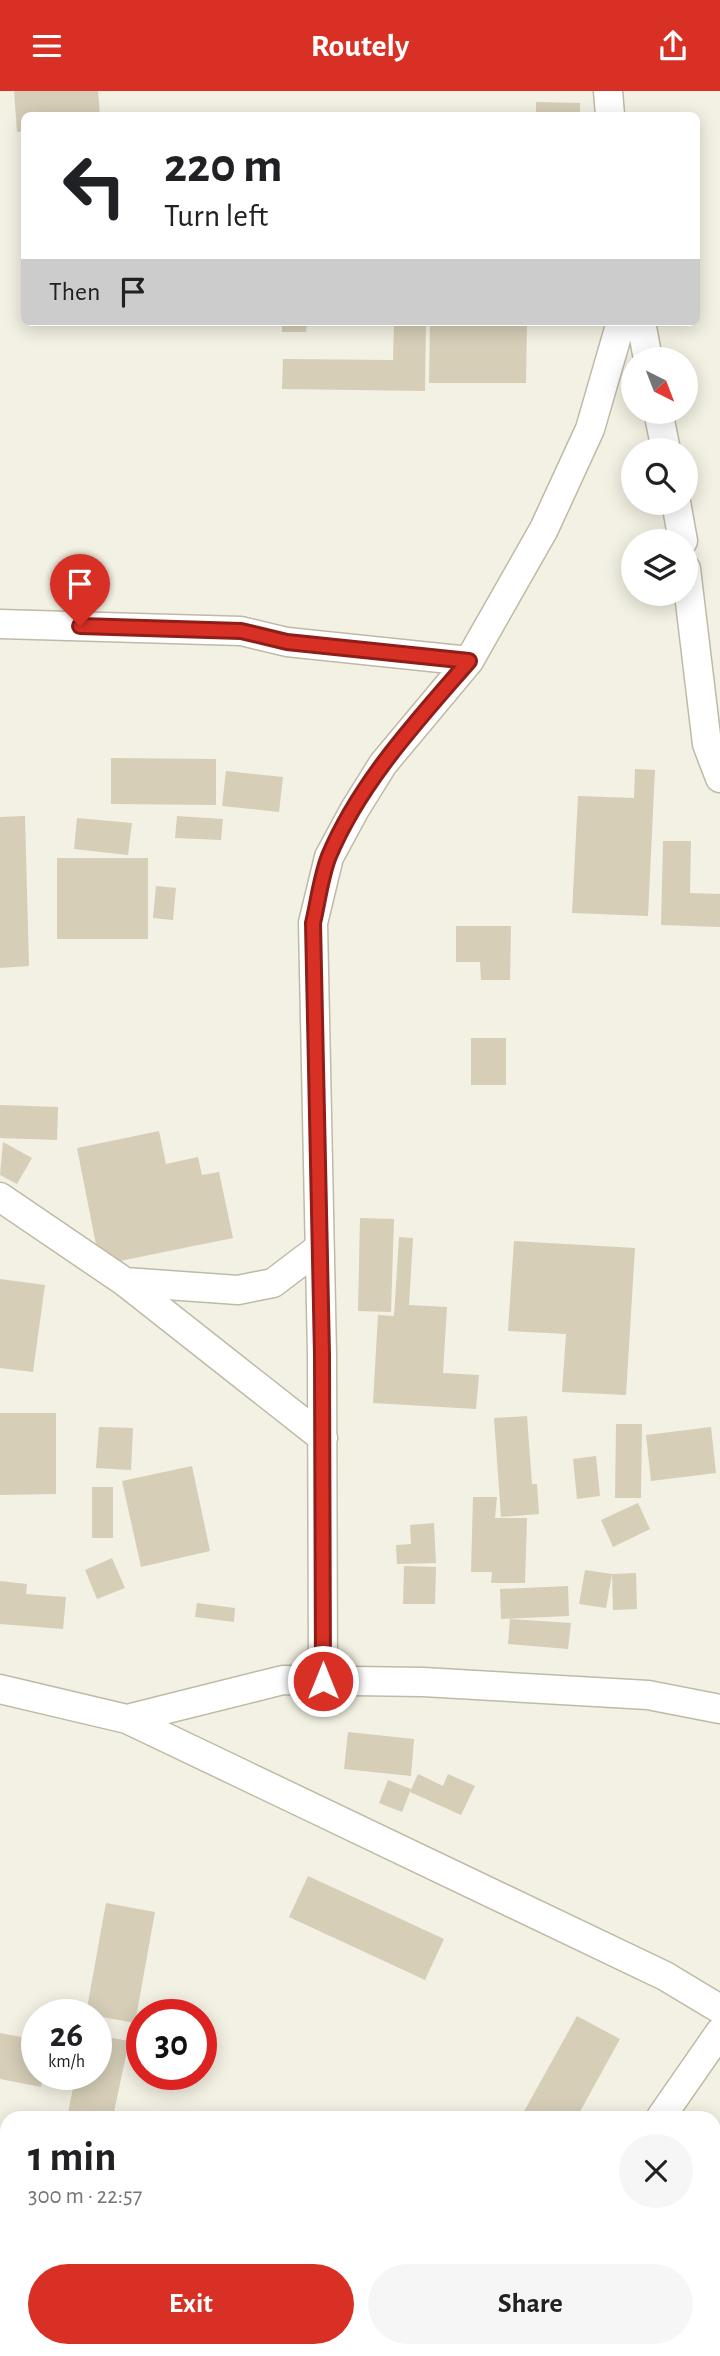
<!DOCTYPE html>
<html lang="en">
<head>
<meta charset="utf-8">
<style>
	body { margin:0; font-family:"Alegreya Sans",sans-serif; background:#f6f6f6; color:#202124; height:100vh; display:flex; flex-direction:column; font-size:26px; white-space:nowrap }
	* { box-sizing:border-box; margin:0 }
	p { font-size:23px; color:#757577 }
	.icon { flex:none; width:38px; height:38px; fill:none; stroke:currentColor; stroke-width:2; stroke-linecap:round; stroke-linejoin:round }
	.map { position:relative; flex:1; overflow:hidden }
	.sheet { position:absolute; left:0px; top:2020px; width:721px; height:247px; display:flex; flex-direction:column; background:#fff; border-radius:21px 21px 0 0; box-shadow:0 4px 18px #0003 }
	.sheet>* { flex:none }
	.guide { position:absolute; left:21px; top:21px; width:679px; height:214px; border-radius:10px; box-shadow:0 4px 18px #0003; background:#fff; color:#202124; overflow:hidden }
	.needle { width:46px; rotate:138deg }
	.controls { position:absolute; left:621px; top:256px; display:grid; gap:14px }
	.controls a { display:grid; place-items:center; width:77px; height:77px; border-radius:50%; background:#fff; box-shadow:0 4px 18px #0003; font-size:35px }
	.speed { position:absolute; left:21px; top:1908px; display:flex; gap:14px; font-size:35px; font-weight:700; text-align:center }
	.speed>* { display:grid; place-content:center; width:91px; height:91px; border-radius:50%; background:#fff; box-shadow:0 4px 18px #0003; line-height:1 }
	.speed small { font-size:18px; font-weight:400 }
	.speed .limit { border:10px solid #d22; background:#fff; color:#111 }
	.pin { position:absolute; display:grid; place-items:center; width:60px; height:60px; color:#fff; margin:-72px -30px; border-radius:50% 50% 50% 0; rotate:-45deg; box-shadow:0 0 7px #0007 }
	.pin .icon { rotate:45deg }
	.me { position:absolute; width:77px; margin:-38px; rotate:0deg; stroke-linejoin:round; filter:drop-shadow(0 0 5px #0008) }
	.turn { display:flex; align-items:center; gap:24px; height:147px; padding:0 28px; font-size:32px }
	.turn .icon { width:91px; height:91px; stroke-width:2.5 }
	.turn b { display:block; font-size:49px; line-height:60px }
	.then { display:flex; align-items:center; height:66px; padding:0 28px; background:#0003; gap:14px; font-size:26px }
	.round { display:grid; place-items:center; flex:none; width:74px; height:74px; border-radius:37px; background:#f6f6f6 }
	.summary { display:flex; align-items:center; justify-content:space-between; height:119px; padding:0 28px }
	h1 { font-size:42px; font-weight:700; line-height:52px }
	.button { display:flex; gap:14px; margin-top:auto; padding:14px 28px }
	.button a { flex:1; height:80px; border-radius:42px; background:#d93025; color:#fff; font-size:28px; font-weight:700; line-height:80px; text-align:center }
	.button a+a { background:#f6f6f6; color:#202124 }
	header { display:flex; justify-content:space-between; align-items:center; height:91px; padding:0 28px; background:#d93025; color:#fff; font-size:32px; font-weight:700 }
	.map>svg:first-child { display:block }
</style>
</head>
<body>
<header><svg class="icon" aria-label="menu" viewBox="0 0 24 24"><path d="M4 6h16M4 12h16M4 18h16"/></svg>Routely<svg class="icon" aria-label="share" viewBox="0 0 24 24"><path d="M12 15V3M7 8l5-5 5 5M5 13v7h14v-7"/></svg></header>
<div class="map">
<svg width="720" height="2265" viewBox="0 0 720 2265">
	<rect width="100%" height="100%" fill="#f3f1e3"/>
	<path fill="#e8e4d0" d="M720 2096V2265H549L555 2259H714V2102Z"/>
	<path fill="#d6ceb7" d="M14 0H98L100 24H24V40L17 41Z
		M536 11 580 12V24H536Z
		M282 231H307L306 241H282Z
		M394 231H426L425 300 282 298 283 268 393 269Z
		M430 231H527L526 292H429Z
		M111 667 216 668V714L111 713Z
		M635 678 655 679 648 825 572 822 578 705 634 707Z
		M226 680 283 686 279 721 222 715Z
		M25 725 29 875 0 877V726Z
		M177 725 223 728 221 749 175 747Z
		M77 727 132 732 128 764 74 758Z
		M663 750H691L690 802 720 803V836L661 834Z
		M57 767H148V848H57Z
		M156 795 176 797 173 829 153 827Z
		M456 835H511L510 889H481L480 871H456Z
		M471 947H506V994H471Z
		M0 1014 58 1016 57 1049 0 1047Z
		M159 1040 166 1073 198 1066 202 1084 219 1081 233 1147 100 1174 77 1057Z
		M3 1051 32 1067 17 1093 0 1084Z
		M360 1127 394 1128 391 1221 358 1220Z
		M399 1146 413 1147 409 1214 447 1216 443 1282 479 1284 476 1318 373 1312 378 1224 394 1225Z
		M514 1150 635 1157 626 1304 562 1301 566 1243 508 1240Z
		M0 1188 45 1194 33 1281 0 1277Z
		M0 1322H56V1403L0 1404Z
		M527 1325 532 1393H537L539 1423 501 1426 494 1327Z
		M616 1333H642L641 1407H615Z
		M99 1336 133 1337 131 1379 96 1377Z
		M711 1336 716 1382 651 1390 646 1344Z
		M596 1365 600 1405 577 1408 573 1368Z
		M192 1375 210 1460 141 1476 122 1390Z
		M92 1396H113V1447H92Z
		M473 1406H497L495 1427H527L525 1492H491L492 1481H471Z
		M638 1412 650 1438 613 1456 601 1429Z
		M434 1432 436 1472 397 1473 396 1454 411 1453 410 1434Z
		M112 1467 125 1497 97 1508 85 1479Z
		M404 1475 436 1476 435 1513H403Z
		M585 1479 612 1483 636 1482 637 1518 613 1519 612 1483 606 1517 579 1513Z
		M0 1490 27 1493 26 1503 66 1506 63 1538 0 1533Z
		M568 1495 569 1525 501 1528 500 1498Z
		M197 1512 235 1517 234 1531 195 1526Z
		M510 1528 571 1532 568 1558 508 1553Z
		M348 1641 414 1648 411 1685 344 1678Z
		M418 1683 443 1695 448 1683 475 1695 461 1724 410 1701Z
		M388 1689 411 1698 402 1721 379 1712Z
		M308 1785 444 1848 425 1889 289 1826Z
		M106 1812 155 1821 135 1932 86 1923Z
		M577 1925 620 1948 577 2026H526L522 2024Z
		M0 1942 37 1949V1983H43L41 1996 0 1988Z
		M96 1944 129 1950 113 2026H67L76 1983H96Z
		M346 2259H382L379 2265H357Z"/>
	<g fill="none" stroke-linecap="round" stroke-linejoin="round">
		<defs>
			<path id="minor" d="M608 0 610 24
				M641 231 648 268
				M658 320 666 359
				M676 411 683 450
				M686 478 707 653 720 687
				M0 533 241 540 287 551 469 570
				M0 1106 125 1191 323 1347
				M125 1191 238 1199 273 1192 319 1157
				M323 1589 322 1264 313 832 329 766 355 718 383 673 469 570 544 438 590 338 621 231
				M0 1598 127 1628 665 1885 720 1918
				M127 1628 283 1589 423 1591 648 1604 720 1618
				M661 2026 720 1941
				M0 2091 7 2118
				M204 2259 220 2265
				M23 2265V2259
				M470 2265 479 2259"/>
		</defs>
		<use href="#minor" stroke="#bfbaa5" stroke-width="31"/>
		<use href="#minor" stroke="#fff" stroke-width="28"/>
	</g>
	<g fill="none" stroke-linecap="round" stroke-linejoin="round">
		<defs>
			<path id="route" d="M80 535 241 540 287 551 469 570C417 630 360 691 329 765 321 785 318 811 313 832L322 1264 323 1590"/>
		</defs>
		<use href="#route" stroke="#8d1f18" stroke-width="18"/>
		<use href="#route" stroke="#d93025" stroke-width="12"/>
	</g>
</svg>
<div class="controls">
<a><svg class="needle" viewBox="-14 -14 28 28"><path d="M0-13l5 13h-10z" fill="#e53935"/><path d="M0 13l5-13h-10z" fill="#757577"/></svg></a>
<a><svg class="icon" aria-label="search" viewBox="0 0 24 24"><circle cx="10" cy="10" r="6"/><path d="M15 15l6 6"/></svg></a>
<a><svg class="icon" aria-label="layers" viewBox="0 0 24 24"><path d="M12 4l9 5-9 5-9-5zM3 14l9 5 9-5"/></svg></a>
</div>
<div class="speed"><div>26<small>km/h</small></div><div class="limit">30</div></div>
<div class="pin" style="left:80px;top:535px;background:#d93025"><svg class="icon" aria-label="arrive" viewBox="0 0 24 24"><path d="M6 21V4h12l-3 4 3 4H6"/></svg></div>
<svg class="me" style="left:323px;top:1590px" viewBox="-20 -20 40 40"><circle r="17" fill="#d93025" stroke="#fff" stroke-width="3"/><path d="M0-11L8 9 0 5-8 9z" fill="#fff"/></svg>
<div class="guide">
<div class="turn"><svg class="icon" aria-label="left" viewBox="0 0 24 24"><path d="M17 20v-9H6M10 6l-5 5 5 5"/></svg><div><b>220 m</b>Turn left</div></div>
<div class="then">Then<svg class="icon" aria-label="arrive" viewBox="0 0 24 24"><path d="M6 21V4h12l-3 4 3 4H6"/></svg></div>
</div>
<section class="sheet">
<div class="summary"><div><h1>1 min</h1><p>300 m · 22:57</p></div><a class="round"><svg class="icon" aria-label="close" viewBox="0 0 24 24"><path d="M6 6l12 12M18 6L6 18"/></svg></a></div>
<div class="button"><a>Exit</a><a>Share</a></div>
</section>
</div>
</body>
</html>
